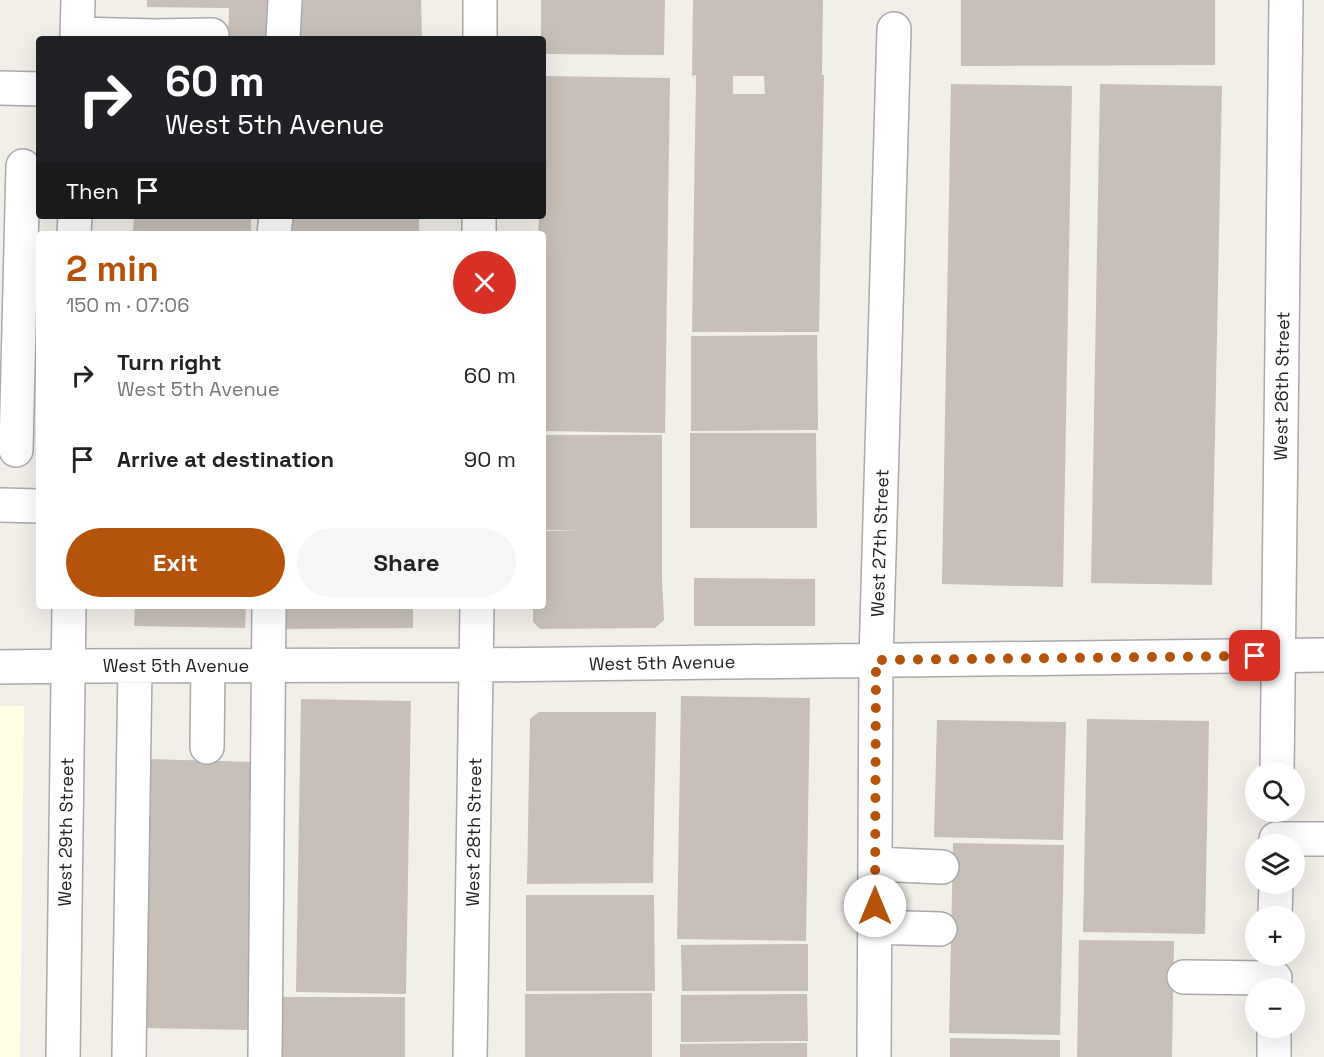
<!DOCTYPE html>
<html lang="en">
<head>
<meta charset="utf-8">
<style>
	body { margin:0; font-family:"Space Grotesk",sans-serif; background:#f6f6f6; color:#222; height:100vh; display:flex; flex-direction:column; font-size:22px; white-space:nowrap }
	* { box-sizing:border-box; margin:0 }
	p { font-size:20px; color:#767676 }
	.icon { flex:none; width:33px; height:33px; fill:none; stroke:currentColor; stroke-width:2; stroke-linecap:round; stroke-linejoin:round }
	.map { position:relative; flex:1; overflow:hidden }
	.side { position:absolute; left:36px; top:231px; width:510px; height:378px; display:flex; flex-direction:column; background:#fff; border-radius:6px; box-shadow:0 6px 24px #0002 }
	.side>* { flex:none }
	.top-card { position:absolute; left:36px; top:36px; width:510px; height:183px; border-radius:6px; box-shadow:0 6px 24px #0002; background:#202124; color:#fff; overflow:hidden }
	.fabs { position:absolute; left:1245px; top:762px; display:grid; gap:12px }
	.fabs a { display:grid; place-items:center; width:60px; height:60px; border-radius:50%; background:#fff; box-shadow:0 6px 24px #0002; font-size:30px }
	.pin { position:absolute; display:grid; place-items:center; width:51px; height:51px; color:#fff; margin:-26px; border-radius:12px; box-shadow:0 3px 9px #0006 }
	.me { position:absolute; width:66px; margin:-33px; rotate:0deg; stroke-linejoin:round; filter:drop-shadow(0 0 4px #0008) }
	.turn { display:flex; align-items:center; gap:21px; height:126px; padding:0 30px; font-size:27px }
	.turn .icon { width:78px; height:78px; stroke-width:2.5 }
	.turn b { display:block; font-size:42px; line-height:51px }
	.then { display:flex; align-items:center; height:57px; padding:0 30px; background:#0003; gap:12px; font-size:22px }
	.round { display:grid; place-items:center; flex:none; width:63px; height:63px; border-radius:32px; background:#f6f6f6 }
	.overview { display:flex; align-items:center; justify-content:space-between; height:102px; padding:0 30px }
	h1 { font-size:36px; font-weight:700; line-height:45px; color:#b45309 }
	.action { display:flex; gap:12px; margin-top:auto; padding:12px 30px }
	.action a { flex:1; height:69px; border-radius:36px; background:#b45309; color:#fff; font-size:24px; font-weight:700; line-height:69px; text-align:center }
	.action a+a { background:#f6f6f6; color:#222 }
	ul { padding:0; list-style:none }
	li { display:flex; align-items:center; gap:18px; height:84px; padding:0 30px }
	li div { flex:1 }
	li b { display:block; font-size:22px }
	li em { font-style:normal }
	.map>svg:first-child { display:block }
</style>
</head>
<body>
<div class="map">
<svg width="1324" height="1057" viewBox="0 0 1324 1057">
	<rect width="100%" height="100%" fill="#f2efe9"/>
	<path fill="#ffffe5" d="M0 706H24L20 1057H0Z"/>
	<path fill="#c7bfb8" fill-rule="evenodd" d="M147 0H269V39H228L229 8 147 7Z
		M296 0H421L422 39H296Z
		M541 0H665L664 55 543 54V39H541Z
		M693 0H823L822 75H824L819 332H692L696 75 692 76ZM733 76H764L765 94H733Z
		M961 0H1215V65L961 66Z
		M543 76 670 78 665 433 543 431V234H538L539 216H543Z
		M951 84 1072 86 1063 587 942 584Z
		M1100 84 1222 86 1212 585 1091 583Z
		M134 216H251V234H133Z
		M293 216H419V234H293Z
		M817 335 818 430 691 431V336Z
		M690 433H816L817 528H690Z
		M543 435H662V578L664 620 655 628 540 629 533 622V606H543V531H581L543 530Z
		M694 578 815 579V626H694Z
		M135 606H246L245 628 134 626Z
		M286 606H413V628L286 629Z
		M681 696 810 698 806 941 677 939Z
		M301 699 411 701 406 994 296 992Z
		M539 712H656L653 883 527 884 530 719Z
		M1087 719 1209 721 1205 934 1083 932Z
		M937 720 1066 722 1063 840 934 837Z
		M146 759 256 762 250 1030 140 1028Z
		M953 843 1064 845 1060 1035 949 1033Z
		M526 895H654L655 991H526Z
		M1079 940 1174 941 1172 1057H1077Z
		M808 944V991H682L681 945Z
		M652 993V1057H525V994Z
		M807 994 808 1041 681 1042V995Z
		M279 997H405V1057H280Z
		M950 1038 1060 1040V1057H950Z
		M807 1043V1057H680V1044Z"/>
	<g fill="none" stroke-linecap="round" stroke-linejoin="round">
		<defs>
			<path id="minor" d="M77 34 155 36V39
				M155 36 212 35V39
				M77 39 78 0
				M283 39 285 0
				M480 39V0
				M0 88 39 89
				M74 234 75 216
				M274 234 276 216
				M479 234V216
				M16 450 23 166
				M0 505 39 506
				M0 667 69 666 477 665 1324 655
				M207 747 208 666
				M1277 772 1286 0
				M1276 839H1324
				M875 864 942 867
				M1275 916 1276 884
				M875 927 940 929
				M1184 977 1275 978
				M63 1057 69 606
				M129 1057 135 666
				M265 1057 269 606
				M470 1057 477 606
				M874 1057 876 660 894 29
				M1274 1057V1028"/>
		</defs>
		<use href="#minor" stroke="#a9a9a9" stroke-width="36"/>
		<use href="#minor" stroke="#fff" stroke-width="33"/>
	</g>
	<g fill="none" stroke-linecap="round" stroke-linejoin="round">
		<path stroke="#b45309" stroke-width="10" stroke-dasharray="0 18" d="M875 906 876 660 1255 656"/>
	</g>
	<g text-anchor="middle" stroke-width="6" stroke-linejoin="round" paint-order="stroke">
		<g font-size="18" fill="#222" stroke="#fff">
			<text transform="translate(1282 386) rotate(-89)" y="6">West 26th Street</text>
			<text transform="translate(880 543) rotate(-88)" y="6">West 27th Street</text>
			<text transform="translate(662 663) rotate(-1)" y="6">West 5th Avenue</text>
			<text x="176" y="672">West 5th Avenue</text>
			<text transform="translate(66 832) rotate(-89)" y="6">West 29th Street</text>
			<text transform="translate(474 832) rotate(-89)" y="6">West 28th Street</text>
		</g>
	</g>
</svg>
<div class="fabs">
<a><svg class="icon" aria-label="search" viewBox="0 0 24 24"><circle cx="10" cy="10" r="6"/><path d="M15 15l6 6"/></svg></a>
<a><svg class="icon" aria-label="layers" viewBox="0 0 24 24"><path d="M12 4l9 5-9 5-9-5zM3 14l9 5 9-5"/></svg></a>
<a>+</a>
<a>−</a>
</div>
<div class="pin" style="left:1255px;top:656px;background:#d93025"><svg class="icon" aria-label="arrive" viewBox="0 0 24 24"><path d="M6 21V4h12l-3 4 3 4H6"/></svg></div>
<svg class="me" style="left:875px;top:906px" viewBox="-20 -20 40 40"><circle r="19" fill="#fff"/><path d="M0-13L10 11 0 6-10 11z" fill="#b45309"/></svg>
<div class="top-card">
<div class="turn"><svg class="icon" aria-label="right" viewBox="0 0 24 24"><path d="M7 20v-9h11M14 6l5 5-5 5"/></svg><div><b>60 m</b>West 5th Avenue</div></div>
<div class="then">Then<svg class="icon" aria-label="arrive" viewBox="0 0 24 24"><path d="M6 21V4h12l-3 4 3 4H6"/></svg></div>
</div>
<section class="side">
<div class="overview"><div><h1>2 min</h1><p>150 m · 07:06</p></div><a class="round" style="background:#d93025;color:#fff"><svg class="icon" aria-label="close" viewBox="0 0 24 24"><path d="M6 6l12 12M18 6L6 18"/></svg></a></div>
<ul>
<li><svg class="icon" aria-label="right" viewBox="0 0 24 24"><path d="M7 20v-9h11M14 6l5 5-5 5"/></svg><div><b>Turn right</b><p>West 5th Avenue</p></div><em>60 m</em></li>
<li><svg class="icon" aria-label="arrive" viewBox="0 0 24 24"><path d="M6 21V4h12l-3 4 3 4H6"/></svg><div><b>Arrive at destination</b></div><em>90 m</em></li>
</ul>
<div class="action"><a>Exit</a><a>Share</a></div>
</section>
</div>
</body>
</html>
